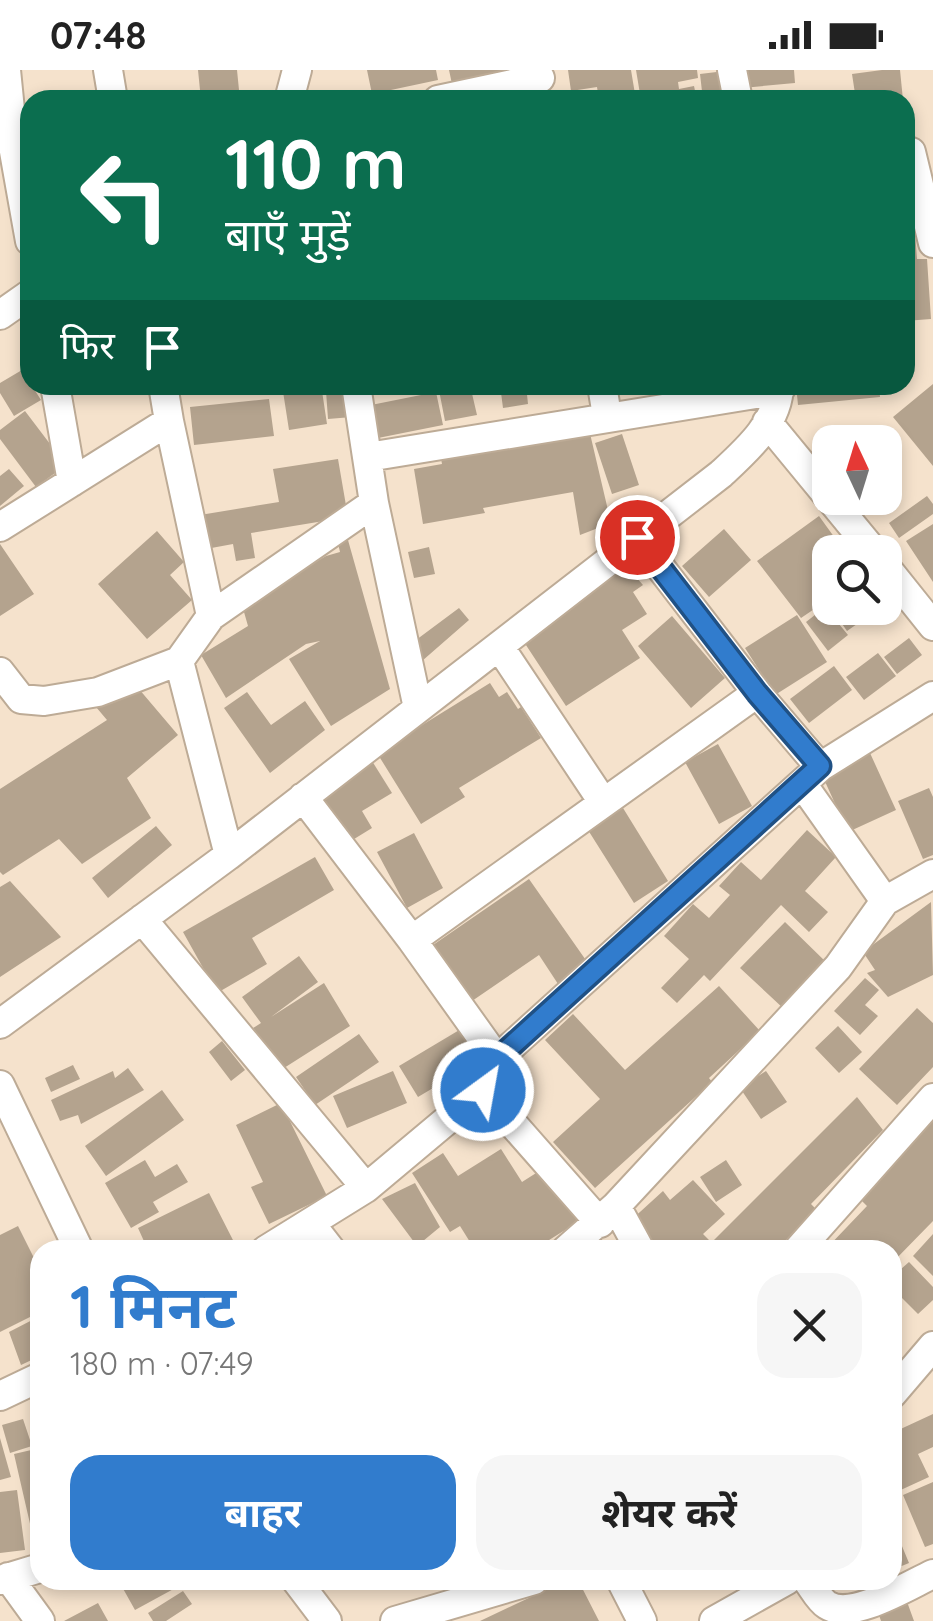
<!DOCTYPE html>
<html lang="hi">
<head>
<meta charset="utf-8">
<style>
	body { margin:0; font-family:Quicksand,"Noto Sans Devanagari",sans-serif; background:#f6f6f6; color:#222; height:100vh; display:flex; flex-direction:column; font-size:38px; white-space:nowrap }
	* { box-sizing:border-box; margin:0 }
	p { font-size:32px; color:#767676 }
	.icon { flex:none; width:55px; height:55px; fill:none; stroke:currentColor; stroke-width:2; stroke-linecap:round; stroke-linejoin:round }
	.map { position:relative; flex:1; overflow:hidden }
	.sheet { position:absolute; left:30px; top:1170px; width:872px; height:350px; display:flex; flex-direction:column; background:#fff; border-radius:30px; box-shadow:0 5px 15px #0003 }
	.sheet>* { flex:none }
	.top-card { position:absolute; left:20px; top:20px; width:895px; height:305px; border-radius:30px; box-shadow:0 5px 15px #0003; background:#0b6e4f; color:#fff; overflow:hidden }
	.needle { width:65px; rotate:356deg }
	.buttons { position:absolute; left:812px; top:355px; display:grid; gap:20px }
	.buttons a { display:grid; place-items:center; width:90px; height:90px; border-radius:20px; background:#fff; box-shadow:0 5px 15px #0003; font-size:50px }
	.pin { position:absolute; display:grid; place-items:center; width:85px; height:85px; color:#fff; margin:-42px; border:5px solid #fff; border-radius:50%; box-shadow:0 2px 10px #0007 }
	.me { position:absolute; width:110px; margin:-55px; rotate:32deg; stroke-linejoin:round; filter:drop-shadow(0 0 8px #0008) }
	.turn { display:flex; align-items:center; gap:35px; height:210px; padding:0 40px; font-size:45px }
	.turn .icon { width:130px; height:130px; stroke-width:2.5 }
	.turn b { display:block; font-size:70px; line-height:85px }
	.then { display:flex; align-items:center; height:95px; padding:0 40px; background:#0003; gap:20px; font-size:38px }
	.round { display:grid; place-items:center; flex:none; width:105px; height:105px; border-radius:30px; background:#f6f6f6 }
	.headline { display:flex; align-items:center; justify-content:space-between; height:170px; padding:0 40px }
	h1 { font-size:60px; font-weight:700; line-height:75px; color:#317ccd }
	.cta { display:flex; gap:20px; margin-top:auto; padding:20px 40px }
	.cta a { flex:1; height:115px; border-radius:30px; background:#317ccd; color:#fff; font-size:40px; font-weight:700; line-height:115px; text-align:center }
	.cta a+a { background:#f6f6f6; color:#222 }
	.status { display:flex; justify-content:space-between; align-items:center; height:70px; padding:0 50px; background:#fff; direction:ltr }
	.status svg { height:28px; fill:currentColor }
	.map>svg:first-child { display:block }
</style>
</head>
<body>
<div class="status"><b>07:48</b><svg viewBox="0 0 49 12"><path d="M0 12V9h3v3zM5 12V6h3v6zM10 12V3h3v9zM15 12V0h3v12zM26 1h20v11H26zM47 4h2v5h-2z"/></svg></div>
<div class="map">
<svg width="933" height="1551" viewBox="0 0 933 1551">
	<rect width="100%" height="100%" fill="#f5e2cc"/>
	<path fill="#b4a38e" d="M198 0H237L240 30H201Z
		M367 0H436L438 10 372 24Z
		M449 0H513L452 14Z
		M568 0H631L636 30H599L597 17 571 21Z
		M636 0H697L698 8 678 12 679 19 694 16 697 30H641Z
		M740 0H794L795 13 742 18Z
		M882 0H900L903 30H856L852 4Z
		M725 1 729 30H703L700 4Z
		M915 162 917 189H927L931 249 905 251V163Z
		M22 300 41 330 14 346 0 323V313Z
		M933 314V396L893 347Z
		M282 315H341L318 321H322L327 354 289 360Z
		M438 315H470L477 345 445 351Z
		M500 315H526L528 334 503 338Z
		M796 315H879L880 327 798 335Z
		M349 319 352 347 328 349 326 321Z
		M436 322 443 355 378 368 371 335Z
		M269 329 274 366 194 375 190 337Z
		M25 341 66 395 36 417 0 369V360Z
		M588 355 611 453 580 465 573 422 483 438 485 443 423 454 414 399 442 394 440 383Z
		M622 364 639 415 612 424 595 373Z
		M338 389 348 447 251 463 255 488 236 491 233 474 206 479 200 445 279 432 273 399Z
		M9 399 24 416 0 436V406Z
		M927 426 933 434V444L899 468 889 453Z
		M819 446 845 482H830V537L826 531 801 548 757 491Z
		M933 454V512L906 471Z
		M724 459 751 490 709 527 682 496Z
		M157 461 184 492 170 505 192 530 147 569 98 514Z
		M346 463 390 619 331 656 289 589 320 571 306 574 226 628 201 585 248 556 242 535 326 486 340 482 337 469Z
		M0 474 34 524 0 546Z
		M429 477 435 504 414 508 408 482Z
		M620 489 643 515 633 522 647 544 622 560 640 588 566 636 522 569Z
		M825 537 848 565 828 581 806 552Z
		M459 538 469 550 422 591 412 573Z
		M831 538H880L847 561Z
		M797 545 827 592 775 625 745 578Z
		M672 546 725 608 691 638 638 576Z
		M909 568 922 585 897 604 884 587Z
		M878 583 896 606 864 630 846 607Z
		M834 596 852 620 809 653 790 629Z
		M133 612 178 665 127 708 151 748 82 794 59 769 3 805 0 802V719L107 650 96 637Z
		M490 613 499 627 507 622 518 639 521 637 541 668 459 718 465 727 421 754 377 683Z
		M247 622 271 655 305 631 325 660 270 703 224 638Z
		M718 674 752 736 719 754 685 692Z
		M870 683 896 740 848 762 822 705Z
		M372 691 392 723 362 741 372 758 346 774 316 725Z
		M929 718 933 727V785L923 789 898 731Z
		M623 738 668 811 634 833 588 760Z
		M156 756 172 775 108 828 92 808Z
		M807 760 836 787 805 821 828 842 809 862 781 835 710 911 704 905 677 933 661 918 689 889 664 866 693 834 709 848 730 825 719 816 741 792 761 810Z
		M414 763 443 818 407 838 377 782Z
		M315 787 334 820 252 868 267 894 217 923 183 862Z
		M529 809 590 896 560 917 539 885 472 931 433 875Z
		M10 811 61 867 0 907V817Z
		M931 832 933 905 888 927 867 903 875 900 863 882Z
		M785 852 828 894 784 939 740 898Z
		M299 886 318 912 271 947 324 913 350 956 284 998 253 958 261 953 242 927Z
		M865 908 879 920 865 935 878 946 860 965 834 941Z
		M719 916 760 961 709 1008 712 1012 595 1118 553 1072 600 1029 545 970 573 944 625 1000Z
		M917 938 933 953V997L897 1035 859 999Z
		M838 956 862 982 839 1003 815 978Z
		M461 959 480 990 418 1027 399 996Z
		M359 964 379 992 315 1035 296 1007Z
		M222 971 245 1000 231 1011 209 982Z
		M73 995 80 1009 51 1022 45 1008Z
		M128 998 144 1020 81 1054 78 1045 60 1051 51 1030 113 1001 115 1008Z
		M393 1001 407 1033 347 1058 333 1026Z
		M766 1001 787 1032 761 1049 740 1018Z
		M162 1020 184 1050 106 1106 85 1076Z
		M857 1027 883 1060 811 1134 816 1139 776 1180H723L714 1170Z
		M281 1033 327 1126 269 1154 251 1117 263 1112 236 1055Z
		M933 1050V1151L892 1193V1180H825L867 1136 858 1127Z
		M501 1079 522 1112 544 1098 578 1152 533 1180H475L460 1156 450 1162 412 1103 443 1083 458 1106Z
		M145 1090 155 1107 177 1094 188 1112 153 1132 159 1142 131 1158 105 1113Z
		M726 1090 742 1115 716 1132 700 1107Z
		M693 1110 725 1144 703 1164 713 1174 706 1180H655L629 1152 663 1121 670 1130Z
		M415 1113 440 1157 417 1176 382 1129Z
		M209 1123 236 1176 228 1180H148L138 1158Z
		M18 1156 40 1200V1242L0 1262V1165Z
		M933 1164V1206L913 1186Z
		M909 1192 933 1217V1230L918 1244 892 1218V1207Z
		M40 1246V1286L21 1295 9 1262Z
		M933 1344V1377L918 1384 929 1407 892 1424V1363Z
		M23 1349 32 1376 10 1383 2 1355Z
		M0 1368 11 1407 0 1410Z
		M40 1378V1456L31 1458 14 1384Z
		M933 1412V1474L925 1477 903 1425Z
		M17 1420 25 1480 0 1483V1422Z
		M892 1452 909 1493 892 1500Z
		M130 1510H190L135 1540 121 1515Z
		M567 1510H578L599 1551H480Z
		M183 1521 192 1534 166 1551H153L148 1543Z
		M906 1529 914 1551H881L877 1539Z
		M98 1533 108 1551H64Z"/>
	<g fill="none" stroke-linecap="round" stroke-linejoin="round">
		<defs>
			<path id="minor" d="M108 0 113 30
				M732 0 738 30
				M289 30 297 0
				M438 30 540 8
				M7 42 30 171
				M0 47 10 40 6 0
				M911 82 933 173
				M0 245 30 224
				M55 315 72 412
				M356 315 374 433
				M602 315 607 346
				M767 352 874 482
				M368 387 780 320
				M0 457 169 351 163 315
				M885 496 933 556
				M211 546 374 433 418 638
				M499 576 603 732
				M179 591 229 785
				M0 602 21 629 44 631 98 622 179 591 211 546 169 351
				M757 623 820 697 933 626
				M803 715 885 831
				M142 849 366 1118
				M412 870 757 623 637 467
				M0 954 229 785 721 404C747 380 779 352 779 315
				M497 989 820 697
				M0 1015 79 1180
				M483 1020 600 1153
				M616 1136 838 897 885 831 933 804
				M310 1153 331 1180
				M266 1180 366 1118 483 1020 497 989 412 870 303 727
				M566 1180 616 1136 640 1180
				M798 1180 933 1028
				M892 1324 933 1276
				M0 1326 40 1307
				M8 1507 40 1551
				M0 1510 40 1498
				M296 1510 327 1551
				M621 1510 642 1551
				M807 1510C813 1518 819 1530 827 1535 852 1551 909 1515 933 1504
				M395 1551 534 1510
				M714 1551 787 1510"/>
		</defs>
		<use href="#minor" stroke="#bdab96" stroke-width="32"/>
		<use href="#minor" stroke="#fff" stroke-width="28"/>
	</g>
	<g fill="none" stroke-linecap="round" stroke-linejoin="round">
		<defs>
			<path id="route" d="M483 1020 497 989 820 696 757 623 637 467"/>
		</defs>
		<use href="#route" stroke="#205185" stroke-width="25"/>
		<use href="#route" stroke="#317ccd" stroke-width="18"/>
	</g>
</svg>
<div class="buttons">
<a><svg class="needle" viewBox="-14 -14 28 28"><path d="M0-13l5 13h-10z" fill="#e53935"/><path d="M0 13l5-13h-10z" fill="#767676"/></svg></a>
<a><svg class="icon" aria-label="search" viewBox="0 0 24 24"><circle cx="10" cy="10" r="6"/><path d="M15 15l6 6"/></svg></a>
</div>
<div class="pin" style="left:637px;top:467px;background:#d93025"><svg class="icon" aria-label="arrive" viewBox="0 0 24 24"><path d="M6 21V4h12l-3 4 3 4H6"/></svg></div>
<svg class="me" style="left:483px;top:1020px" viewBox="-20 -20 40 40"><circle r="17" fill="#317ccd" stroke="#fff" stroke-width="3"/><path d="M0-11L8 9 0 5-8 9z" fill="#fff"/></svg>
<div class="top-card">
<div class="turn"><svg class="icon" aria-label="left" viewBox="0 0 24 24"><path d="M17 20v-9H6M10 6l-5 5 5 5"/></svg><div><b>110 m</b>बाएँ मुड़ें</div></div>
<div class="then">फिर<svg class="icon" aria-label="arrive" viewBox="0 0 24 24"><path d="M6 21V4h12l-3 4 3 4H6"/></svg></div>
</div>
<section class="sheet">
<div class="headline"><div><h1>1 मिनट</h1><p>180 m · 07:49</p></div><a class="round"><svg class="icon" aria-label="close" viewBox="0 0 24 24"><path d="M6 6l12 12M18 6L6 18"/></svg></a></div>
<div class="cta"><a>बाहर</a><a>शेयर करें</a></div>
</section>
</div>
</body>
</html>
